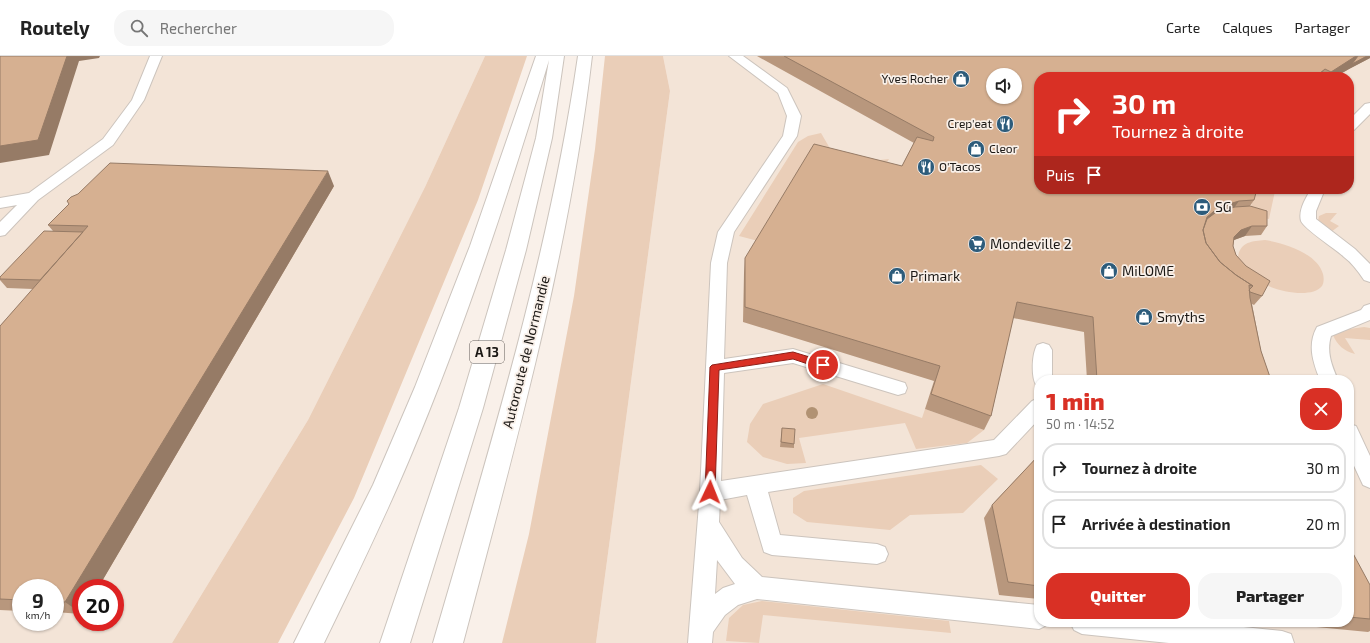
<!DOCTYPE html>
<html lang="fr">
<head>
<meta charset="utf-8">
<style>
	body { margin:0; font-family:"Exo 2",sans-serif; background:#f6f6f6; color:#222; height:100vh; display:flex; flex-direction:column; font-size:15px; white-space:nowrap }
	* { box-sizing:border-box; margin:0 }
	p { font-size:13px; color:#767676 }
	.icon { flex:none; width:22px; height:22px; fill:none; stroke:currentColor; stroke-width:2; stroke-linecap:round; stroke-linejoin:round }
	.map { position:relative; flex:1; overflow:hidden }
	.sheet { position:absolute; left:1034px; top:319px; width:320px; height:252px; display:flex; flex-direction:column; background:#fff; border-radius:16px; box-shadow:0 1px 3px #0004 }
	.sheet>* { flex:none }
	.top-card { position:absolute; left:1034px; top:16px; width:320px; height:122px; border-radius:16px; box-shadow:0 1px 3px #0004; background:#d93025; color:#fff; overflow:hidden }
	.buttons { position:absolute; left:986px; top:12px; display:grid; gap:8px }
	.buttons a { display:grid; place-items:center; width:36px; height:36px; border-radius:50%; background:#fff; box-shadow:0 1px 3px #0004; font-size:20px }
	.speed { position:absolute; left:12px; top:523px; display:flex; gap:8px; font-size:20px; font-weight:700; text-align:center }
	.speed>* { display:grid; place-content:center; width:52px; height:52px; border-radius:50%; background:#fff; box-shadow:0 1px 3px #0004; line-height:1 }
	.speed small { font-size:10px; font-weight:400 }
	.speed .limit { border:6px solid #d22; background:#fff; color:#111 }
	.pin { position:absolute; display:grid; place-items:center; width:34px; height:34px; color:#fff; margin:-17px; border:2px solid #fff; border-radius:50%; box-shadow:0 1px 4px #0007 }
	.me { position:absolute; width:44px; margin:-22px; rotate:2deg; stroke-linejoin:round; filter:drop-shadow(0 0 3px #0008) }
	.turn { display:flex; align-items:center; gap:14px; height:84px; padding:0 12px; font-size:18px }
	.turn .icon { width:52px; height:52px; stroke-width:2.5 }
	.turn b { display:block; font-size:28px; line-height:34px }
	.then { display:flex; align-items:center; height:38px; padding:0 12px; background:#0003; gap:8px; font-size:15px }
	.round { display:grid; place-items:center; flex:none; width:42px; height:42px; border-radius:16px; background:#f6f6f6 }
	.overview { display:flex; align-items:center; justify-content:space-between; height:68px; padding:0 12px }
	h1 { font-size:24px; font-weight:800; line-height:30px; color:#d93025 }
	.button { display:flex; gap:8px; margin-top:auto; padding:8px 12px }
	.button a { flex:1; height:46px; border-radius:16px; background:#d93025; color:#fff; font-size:16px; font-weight:800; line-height:46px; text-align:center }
	.button a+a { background:#f6f6f6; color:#222 }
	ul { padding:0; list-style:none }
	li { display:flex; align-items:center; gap:12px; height:50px; margin:0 8px 6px; padding:0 4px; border:2px solid #e0e0e0; border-radius:16px }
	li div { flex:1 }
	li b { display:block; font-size:15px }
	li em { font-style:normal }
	header { display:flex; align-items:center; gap:24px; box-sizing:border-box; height:56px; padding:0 20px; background:#fff; border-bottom:1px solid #e0e0e0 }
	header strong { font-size:19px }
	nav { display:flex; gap:22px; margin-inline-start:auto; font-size:14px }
	.search { width:280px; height:36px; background:#f6f6f6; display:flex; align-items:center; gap:10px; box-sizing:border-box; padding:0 14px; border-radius:16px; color:#767676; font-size:15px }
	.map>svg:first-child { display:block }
</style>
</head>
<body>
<header>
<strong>Routely</strong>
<div class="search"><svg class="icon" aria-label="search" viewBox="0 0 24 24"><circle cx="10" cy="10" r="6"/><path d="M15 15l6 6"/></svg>Rechercher</div>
<nav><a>Carte</a><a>Calques</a><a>Partager</a></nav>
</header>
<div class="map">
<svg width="1370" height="587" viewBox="0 0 1370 587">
	<rect width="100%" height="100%" fill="#f9f0e9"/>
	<path fill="#f3e4d7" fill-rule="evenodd" d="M0 0H485L425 131 308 364 172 587H0ZM21 532H55V566H21ZM81 532H115V566H81Z
		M663 0H1370V587H596L670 35ZM993 19H1015V41H993ZM1039 21H1349V133H1039ZM1039 324H1349V566H1039Z"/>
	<path fill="#eaceb8" d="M485 0H527L478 144 354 442 278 587H172L308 364 425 131Z
		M605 0H663L670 35 596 587H502L529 478 574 240 595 93Z
		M821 77 835 101 880 104 889 103 879 120 762 186 739 180 798 86 808 80Z
		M1255 133H1272L1275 135 1269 163 1249 159Z
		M1326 157H1337L1330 165 1339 170 1331 176 1323 172 1318 165 1319 160Z
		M1265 184C1284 187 1317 197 1323 218 1324 222 1324 227 1322 230 1311 244 1272 234 1261 226 1252 219 1245 209 1238 201 1240 186 1252 185 1265 184Z
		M1364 271 1370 272V284L1345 282 1355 298C1344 295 1337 289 1333 279L1342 274Z
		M823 328 922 362 925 353 984 374 967 387 916 393 905 367 799 382 806 407 787 408 763 401 747 386 750 368 763 348Z
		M981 409 998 423 963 457 910 459 890 474 807 466 793 457V442L804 435Z
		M762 545 949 565 951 577 763 559 759 587 726 585 729 562 743 549Z"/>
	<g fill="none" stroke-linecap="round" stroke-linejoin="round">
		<defs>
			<path id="lane" d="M150 0H162L144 44 113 89 38 144 5 179 0 180V166L17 149 0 152V142L29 137 103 83 132 44Z
				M729 0H743L787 32 801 60 797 80 734 176 727 207 724 303 793 293 905 327 907 332 905 337 898 339 793 307 724 317 721 425 994 384 1032 345 1039 342V363L1006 398 999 400 768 436 780 479 877 488 885 491 888 498 885 505 877 508 772 499 764 496 747 439 720 444 719 466 742 502 762 521 1039 549V566H1049L1047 569 1039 573 757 543 738 549 725 559 713 576 712 587H688L700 436 711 207 718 176 783 80 787 60 778 37ZM717 504 735 528 723 532 715 538Z
				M1370 47V58L1354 74 1349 75V64L1365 48Z
				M1311 133H1325L1316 155V163L1355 193 1370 208V226L1364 224C1358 215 1352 207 1344 201 1336 193 1304 173 1301 165 1298 154 1306 142 1311 133Z
				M1370 248V264L1331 280C1326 296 1332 310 1338 324H1320C1313 306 1307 289 1317 271L1361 254 1364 250Z
				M1043 287 1049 289 1052 294V324H1039V330L1036 329C1031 320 1032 298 1037 289Z
				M1349 368 1356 370 1370 400V432L1363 429 1349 399Z
				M1070 566H1196L1282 575 1291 578 1294 587H1169L1082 578 1074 574Z"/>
			<path id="highway" d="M536 0H564L552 82 526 194 483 352 410 587H380L459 352 506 194 536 82 549 4C508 139 464 274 409 404 383 466 353 527 324 587H294L373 429 415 331 470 190Z
				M578 0H592C569 199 514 394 463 587H433C489 394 549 200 578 0Z"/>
		</defs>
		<use href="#lane" stroke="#ccc4bd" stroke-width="2"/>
		<use href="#highway" stroke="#ccc4bd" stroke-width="2"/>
		<use href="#lane" fill="#fff" fill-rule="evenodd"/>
		<use href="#highway" fill="#fff" fill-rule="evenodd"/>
	</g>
	<circle fill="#b19273" cx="812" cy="357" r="6"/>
	<path fill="#b8977d" d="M757 0H1370V2L1349 13 1335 21H1039L1254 144 1250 150 1267 170 1261 179 1245 180 1234 184 1233 190 1236 199 1262 240 1254 249 1252 248 1261 295 1271 324H1087L1084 276 1013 262 991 360 984 374 925 353 934 325 743 266 744 217 745 202 902 110 914 87Z
		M334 130 98 532H81V558L55 556V532H21V555L0 554V270L33 233 7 232 0 224V221L53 175 48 169Z
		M782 372 794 388V392L780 391Z
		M1039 399V543L999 539 984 462 992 449Z
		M1349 490 1370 563V575L1368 576 1266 566H1349Z"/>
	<path fill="#967b66" d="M67 0H100L99 2 79 5 49 99 0 107V90Z
		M1350 0H1370V2L1349 13 1335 21H1327L1331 16Z
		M1325 13 1319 21H1315Z
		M328 115 334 130 98 532H81V557L65 546Z
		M1239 145 1228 160 1201 173 1207 161 1219 151Z
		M1252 170 1245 180 1234 184 1228 191 1234 181 1241 174Z"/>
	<path fill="#d6b091" stroke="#967b66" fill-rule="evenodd" d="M0 0H67L38 84 0 90Z
		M784 0H1356L1331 16 1325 13 1315 21H1039V133H1257L1254 144 1239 145 1219 151 1207 161 1203 174 1206 187 1220 206 1236 219 1253 230 1249 229 1250 242 1261 295 1271 324H1097L1093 261 1017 246 991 360 931 338 940 310 745 251V202L814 88 902 110 917 81 933 85 934 81ZM993 19H1015V41H993Z
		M1358 0H1367L1352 8Z
		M110 107 328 115 65 546H55V532H21V544L0 543V270L88 170 48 169 69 148 67 145 71 141 78 138Z
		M1250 150 1267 155V170H1252L1241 174 1234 181 1233 190 1236 199 1246 210 1270 225 1262 240 1250 236 1249 234 1253 230 1236 219 1220 206 1206 187 1203 174 1207 163 1215 157 1235 151Z
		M44 175 83 176 40 224 0 223V221Z
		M782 372 795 373 794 388 781 386Z
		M1039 399V530L1008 526 992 449Z
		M1349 490 1370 529V563L1349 561Z"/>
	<path fill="#d93025" stroke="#8d1f18" d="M793 296 826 306 827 309 823 313 793 303 719 314 715 436 714 439 710 440 706 439 705 436 710 311 712 309Z"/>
	<defs>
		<symbol id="shop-disc" viewBox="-11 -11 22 22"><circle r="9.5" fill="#2d5c7b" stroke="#f9f0e9"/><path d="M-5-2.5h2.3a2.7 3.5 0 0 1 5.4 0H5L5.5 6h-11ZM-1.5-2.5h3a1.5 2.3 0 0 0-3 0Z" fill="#fff"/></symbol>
		<symbol id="restaurant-disc" viewBox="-11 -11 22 22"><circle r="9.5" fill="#2d5c7b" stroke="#f9f0e9"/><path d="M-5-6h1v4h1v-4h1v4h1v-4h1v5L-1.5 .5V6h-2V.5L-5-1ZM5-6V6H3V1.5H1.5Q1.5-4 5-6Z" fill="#fff"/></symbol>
		<symbol id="bank-disc" viewBox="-11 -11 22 22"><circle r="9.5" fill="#2d5c7b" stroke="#f9f0e9"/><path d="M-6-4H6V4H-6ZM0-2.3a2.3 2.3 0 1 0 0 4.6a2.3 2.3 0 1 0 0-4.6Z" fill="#fff"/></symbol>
		<symbol id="supermarket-disc" viewBox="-11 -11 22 22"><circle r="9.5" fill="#2d5c7b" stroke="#f9f0e9"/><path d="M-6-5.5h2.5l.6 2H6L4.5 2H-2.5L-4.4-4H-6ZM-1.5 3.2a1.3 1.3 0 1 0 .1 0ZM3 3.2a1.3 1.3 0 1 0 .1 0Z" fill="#fff"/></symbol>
	</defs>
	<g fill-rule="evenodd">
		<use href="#shop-disc" x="951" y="13" width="20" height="20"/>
		<use href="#restaurant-disc" x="995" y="58" width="20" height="20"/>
		<use href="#shop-disc" x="966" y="83" width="20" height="20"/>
		<use href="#restaurant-disc" x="916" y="101" width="20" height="20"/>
		<use href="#bank-disc" x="1192" y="141" width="20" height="20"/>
		<use href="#supermarket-disc" x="967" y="178" width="20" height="20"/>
		<use href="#shop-disc" x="1099" y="205" width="20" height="20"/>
		<use href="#shop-disc" x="887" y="210" width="20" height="20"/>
		<use href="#shop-disc" x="1134" y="251" width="20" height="20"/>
	</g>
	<g text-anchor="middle" stroke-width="3.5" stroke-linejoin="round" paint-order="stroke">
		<g font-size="12" fill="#1b1815" stroke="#f9f0e9" text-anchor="end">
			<text x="948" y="27">Yves Rocher</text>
			<text x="992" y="72">Crep'eat</text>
			<text x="989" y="97" text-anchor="start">Cleor</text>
			<text x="939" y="115" text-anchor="start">O'Tacos</text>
		</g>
		<rect fill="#f9f0e9" stroke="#5e5955" stroke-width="1" x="470" y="285" width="34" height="22" rx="3"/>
		<g font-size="13" font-weight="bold" fill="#1b1815">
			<text x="487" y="301">A 13</text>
		</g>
		<g font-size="14" fill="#1b1815" stroke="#f9f0e9" text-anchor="start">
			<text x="1215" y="156">SG</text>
			<text x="990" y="193">Mondeville 2</text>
			<text x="1122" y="220">MiLOME</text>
			<text x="910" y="225">Primark</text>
			<text x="1157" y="266">Smyths</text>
		</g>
		<g font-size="14" fill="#1b1815" stroke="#f9f0e9">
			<text transform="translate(526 296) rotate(-76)" y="5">Autoroute de Normandie</text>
		</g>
	</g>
</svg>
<div class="buttons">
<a><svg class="icon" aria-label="sound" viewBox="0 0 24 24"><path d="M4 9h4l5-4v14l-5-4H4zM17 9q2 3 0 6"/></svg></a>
</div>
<div class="speed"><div>9<small>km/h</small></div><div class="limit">20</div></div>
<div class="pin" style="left:823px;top:309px;background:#d93025"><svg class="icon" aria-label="arrive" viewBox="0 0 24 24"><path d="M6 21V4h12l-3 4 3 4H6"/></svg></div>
<svg class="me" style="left:710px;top:436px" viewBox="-20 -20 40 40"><path d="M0-17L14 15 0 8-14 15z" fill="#d93025" stroke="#fff" stroke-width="4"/></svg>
<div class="top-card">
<div class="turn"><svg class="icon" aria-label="right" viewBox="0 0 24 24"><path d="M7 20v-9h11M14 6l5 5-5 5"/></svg><div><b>30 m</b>Tournez à droite</div></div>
<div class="then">Puis<svg class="icon" aria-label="arrive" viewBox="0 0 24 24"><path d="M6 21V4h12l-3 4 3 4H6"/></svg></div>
</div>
<section class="sheet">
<div class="overview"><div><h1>1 min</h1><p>50 m · 14:52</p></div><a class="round" style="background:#d93025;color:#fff"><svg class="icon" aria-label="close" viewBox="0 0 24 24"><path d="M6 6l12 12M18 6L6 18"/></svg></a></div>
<ul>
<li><svg class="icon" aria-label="right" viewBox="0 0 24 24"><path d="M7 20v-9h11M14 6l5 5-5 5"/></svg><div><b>Tournez à droite</b></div><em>30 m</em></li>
<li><svg class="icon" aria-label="arrive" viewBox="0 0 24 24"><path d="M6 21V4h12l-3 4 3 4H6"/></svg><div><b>Arrivée à destination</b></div><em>20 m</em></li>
</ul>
<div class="button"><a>Quitter</a><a>Partager</a></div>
</section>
</div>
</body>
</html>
